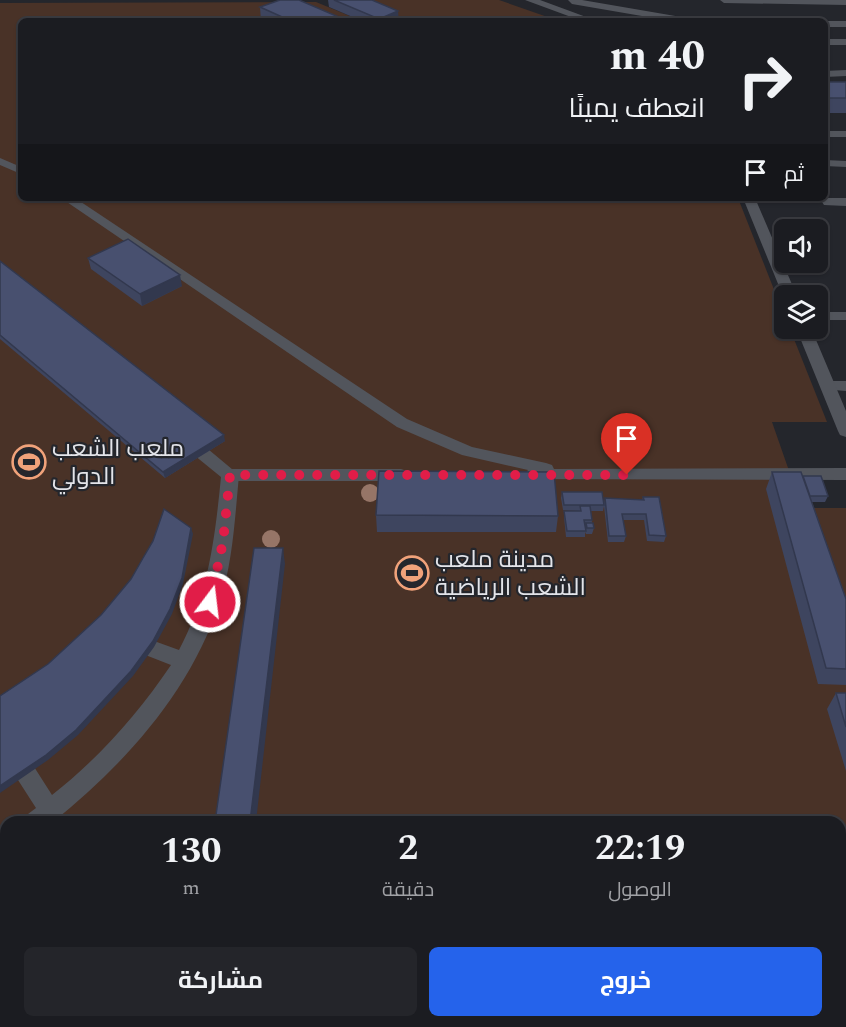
<!DOCTYPE html>
<html lang="ar">
<head>
<meta charset="utf-8">
<style>
	body { margin:0; font-family:Spectral,Cairo,serif; background:#24252a; color:#f1f3f6; direction:rtl; height:100vh; display:flex; flex-direction:column; font-size:22px; white-space:nowrap }
	* { box-sizing:border-box; margin:0 }
	p { font-size:20px; color:#a0a1a5 }
	.icon { flex:none; width:33px; height:33px; fill:none; stroke:currentColor; stroke-width:2; stroke-linecap:round; stroke-linejoin:round }
	.map { position:relative; flex:1; overflow:hidden; direction:ltr }
	.sheet { position:absolute; left:0px; top:816px; width:846px; height:212px; display:flex; flex-direction:column; background:#1b1c21; border-radius:18px 18px 0 0; box-shadow:0 2px 4px #0004,0 0 0 2px #393a3f; direction:rtl }
	.sheet>* { flex:none }
	.hud { position:absolute; left:18px; top:18px; width:810px; height:183px; border-radius:9px; box-shadow:0 2px 4px #0004,0 0 0 2px #393a3f; direction:rtl; background:#1b1c21; color:#f1f3f6; overflow:hidden }
	.tools { position:absolute; left:774px; top:219px; display:grid; gap:12px }
	.tools a { display:grid; place-items:center; width:54px; height:54px; border-radius:9px; background:#1b1c21; box-shadow:0 2px 4px #0004,0 0 0 2px #393a3f; font-size:30px }
	.pin { position:absolute; display:grid; place-items:center; width:51px; height:51px; color:#fff; margin:-62px -26px; border-radius:50% 50% 50% 0; rotate:-45deg; box-shadow:0 0 6px #0007 }
	.pin .icon { rotate:45deg }
	.me { position:absolute; width:66px; margin:-33px; rotate:15deg; stroke-linejoin:round; filter:drop-shadow(0 0 4px #0008) }
	.turn { display:flex; align-items:center; gap:21px; height:126px; padding:0 24px; font-size:27px }
	.turn .icon { width:78px; height:78px; stroke-width:2.5 }
	.turn b { display:block; font-size:42px; line-height:51px }
	.then { display:flex; align-items:center; height:57px; padding:0 24px; background:#0003; gap:12px; font-size:22px }
	.eta { display:flex; justify-content:space-evenly; align-items:center; height:102px; text-align:center }
	.eta b { font-size:36px; font-weight:700; line-height:42px }
	.button { display:flex; gap:12px; margin-top:auto; padding:12px 24px }
	.button a { flex:1; height:69px; border-radius:9px; background:#2563eb; color:#fff; font-size:24px; font-weight:700; line-height:69px; text-align:center }
	.button a+a { background:#24252a; color:#f1f3f6 }
	.map>svg:first-child { display:block }
</style>
</head>
<body>
<div class="map">
<svg width="846" height="1027" viewBox="0 0 846 1027">
	<rect width="100%" height="100%" fill="#24262c"/>
	<path fill="#493227" fill-rule="evenodd" d="M349 0H499L559 21H398Z
		M316 2 362 21H21V198H738L784 315V328L790 329 827 422H772L802 508H846V1027H0V3ZM6 822H840V1022H6Z"/>
	<g fill="none" stroke-linecap="round" stroke-linejoin="round">
		<path fill="#52555c" fill-rule="evenodd" d="M568 0H582L687 18 692 21H671L572 4Z
			M720 0H846V5L724 3Z
			M825 21H846V27H825Z
			M825 39H846V45H825Z
			M846 70V76L825 77V71Z
			M825 131H846V137H825Z
			M0 158 21 167V174L0 165Z
			M825 160 846 161V167L825 166Z
			M61 198H75L407 419 472 447 546 463 552 465 554 469 846 468V480L526 479 524 475 528 470 462 455 397 427Z
			M828 198H846V206L824 205 822 202Z
			M827 381H846V391L822 389 820 386 822 383Z
			M230 469H401L407 471 409 475 407 479 401 481H230L224 479 222 475 224 471Z"/>
		<path fill="#52555c" fill-rule="evenodd" d="M184 432 190 434 239 475C235 517 233 561 220 602 190 692 126 763 53 822H25L28 814 36 808 0 752V724L8 726 52 795C99 758 138 714 171 665L125 647 122 641 125 635 132 633 179 650C208 596 215 538 221 477L178 442 176 438 178 434Z
			M6 834V859L0 861V836Z"/>
		<path fill="#52555c" fill-rule="evenodd" d="M525 0H540L597 21H582Z
			M743 198H755L797 296H784V299L783 296Z
			M818 312H846V320H818Z
			M796 328H811L846 411V437L840 435 838 431Z"/>
	</g>
	<g fill="#967567">
		<circle cx="370" cy="493" r="9"/>
		<circle cx="271" cy="539" r="9"/>
	</g>
	<path fill="#3e455f" d="M328 0H372L399 21H362L329 7Z
		M260 7 348 21H261Z
		M825 82H846V113H825Z
		M88 258 182 286 142 306 91 269Z
		M0 261 225 441 165 478 0 339Z
		M772 472 803 476 828 496 825 502H812L846 599V685L818 684 766 489Z
		M562 492 604 503 605 498 642 500 643 497 666 536 664 542 647 541 644 520H623L626 536 624 542H608L604 506 603 511H591L592 523 594 528 592 534H586L585 532V537H566L564 517V511H579L563 510 561 498Z
		M376 515 558 516 556 532H377Z
		M836 693H846V771L827 709Z"/>
	<path fill="#32384e" d="M398 11 399 21H379V19Z
		M180 275 182 286 142 306 140 294Z
		M224 435 225 441 165 478 163 472Z
		M191 528 193 534 183 584 172 614 154 647 133 676 78 735 48 760 0 793V786Z
		M283 548 285 564 256 822H250Z
		M227 1022H233L232 1027H226Z"/>
	<path fill="#48506f" stroke="#32384e" stroke-width="1.5" d="M280 0H299L348 21H291L260 7Z
		M334 0H372L398 11 379 19Z
		M825 82H846V98H825Z
		M128 239 180 275 140 294 88 258Z
		M0 261 224 435 163 472 0 335Z
		M379 471 554 472 558 516 376 515Z
		M772 472H801L846 599V669L826 668Z
		M803 476H821L828 496H810Z
		M562 492H602L604 505H564Z
		M643 497H659L666 536 649 535 646 514H622L626 536H609L605 498 644 500Z
		M580 506H590L592 520H584L586 531H567L564 511H581Z
		M164 509 191 528 182 578 170 609 153 641 131 671 76 730 46 755 0 786V696L48 664 101 615 131 579 143 558 153 541Z
		M586 523H593L594 528H587Z
		M254 548H283L250 822H215Z
		M836 693H846V727Z
		M187 1022H227L226 1027H186Z"/>
	<g fill="none" stroke-linecap="round" stroke-linejoin="round">
		<path stroke="#e11d48" stroke-width="10" stroke-dasharray="0 18" d="M210 602 223 542 230 475H627"/>
	</g>
	<defs>
		<symbol id="stadium-ring" viewBox="-11 -11 22 22"><circle r="9.5" fill="#24262c" stroke="#f0a27a" stroke-width="1.5"/><path d="M0-5a6.5 5 0 1 0 0 10a6.5 5 0 1 0 0-10ZM-3.5-1.8h7v3.6h-7Z" fill="#f0a27a"/></symbol>
	</defs>
	<g fill-rule="evenodd">
		<use href="#stadium-ring" x="10" y="443" width="38" height="38"/>
		<use href="#stadium-ring" x="393" y="554" width="38" height="38"/>
	</g>
	<g text-anchor="middle" stroke-width="4.5" stroke-linejoin="round" paint-order="stroke">
		<g font-size="24" fill="#e3e4e9" stroke="#24262c" text-anchor="start">
			<text x="52" y="456">ملعب الشعب<tspan x="52" dy="28">الدولي</tspan></text>
			<text x="435" y="567">مدينة ملعب<tspan x="435" dy="28">الشعب الرياضية</tspan></text>
		</g>
	</g>
</svg>
<div class="tools">
<a><svg class="icon" aria-label="sound" viewBox="0 0 24 24"><path d="M4 9h4l5-4v14l-5-4H4zM17 9q2 3 0 6"/></svg></a>
<a><svg class="icon" aria-label="layers" viewBox="0 0 24 24"><path d="M12 4l9 5-9 5-9-5zM3 14l9 5 9-5"/></svg></a>
</div>
<div class="pin" style="left:627px;top:475px;background:#d93025"><svg class="icon" aria-label="arrive" viewBox="0 0 24 24"><path d="M6 21V4h12l-3 4 3 4H6"/></svg></div>
<svg class="me" style="left:210px;top:602px" viewBox="-20 -20 40 40"><circle r="17" fill="#e11d48" stroke="#fff" stroke-width="3"/><path d="M0-11L8 9 0 5-8 9z" fill="#fff"/></svg>
<div class="hud">
<div class="turn"><svg class="icon" aria-label="right" viewBox="0 0 24 24"><path d="M7 20v-9h11M14 6l5 5-5 5"/></svg><div><b>40 m</b>انعطف يمينًا</div></div>
<div class="then">ثم<svg class="icon" aria-label="arrive" viewBox="0 0 24 24"><path d="M6 21V4h12l-3 4 3 4H6"/></svg></div>
</div>
<section class="sheet">
<div class="eta">
<div><b>22:19</b><p>الوصول</p></div>
<div><b>2</b><p>دقيقة</p></div>
<div><b>130</b><p>m</p></div>
</div>
<div class="button"><a>خروج</a><a>مشاركة</a></div>
</section>
</div>
</body>
</html>
